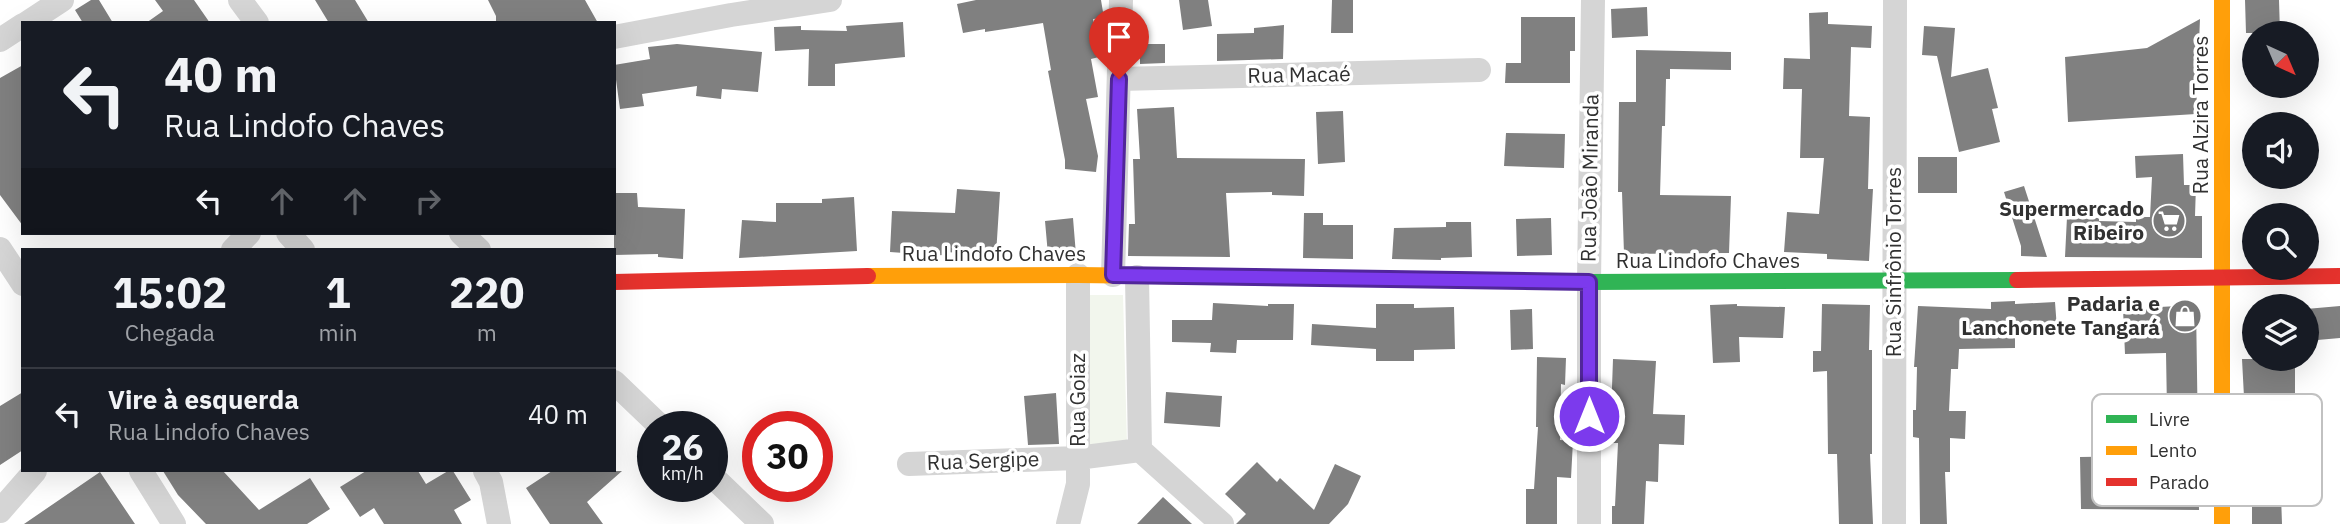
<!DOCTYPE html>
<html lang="pt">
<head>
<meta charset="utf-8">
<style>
	body { margin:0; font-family:"IBM Plex Sans",sans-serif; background:#242831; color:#f1f3f6; height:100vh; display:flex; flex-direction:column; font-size:26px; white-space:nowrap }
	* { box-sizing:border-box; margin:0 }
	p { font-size:23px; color:#9ea1a6 }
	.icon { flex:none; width:38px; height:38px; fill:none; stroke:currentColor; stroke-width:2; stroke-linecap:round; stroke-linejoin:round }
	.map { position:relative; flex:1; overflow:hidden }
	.sheet { position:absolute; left:21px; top:248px; width:595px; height:224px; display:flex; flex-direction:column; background:#171b24; border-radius:0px; box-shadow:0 7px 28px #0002 }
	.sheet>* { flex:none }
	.banner { position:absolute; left:21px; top:21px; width:595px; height:214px; border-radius:0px; box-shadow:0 7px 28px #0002; background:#171b24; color:#f1f3f6; overflow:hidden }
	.needle { width:46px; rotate:136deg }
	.fabs { position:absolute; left:2242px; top:21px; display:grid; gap:14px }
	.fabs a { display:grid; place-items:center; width:77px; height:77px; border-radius:50%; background:#171b24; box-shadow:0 7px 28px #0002; font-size:35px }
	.speed { position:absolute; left:637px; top:411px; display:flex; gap:14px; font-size:35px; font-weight:700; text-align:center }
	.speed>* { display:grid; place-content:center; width:91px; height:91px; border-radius:50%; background:#171b24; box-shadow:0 7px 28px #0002; line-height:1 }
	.speed small { font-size:18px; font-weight:400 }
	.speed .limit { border:10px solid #d22; background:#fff; color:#111 }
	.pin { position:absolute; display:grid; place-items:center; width:60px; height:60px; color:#fff; margin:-72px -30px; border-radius:50% 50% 50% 0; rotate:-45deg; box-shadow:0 0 7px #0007 }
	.pin .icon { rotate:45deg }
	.me { position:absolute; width:77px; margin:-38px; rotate:0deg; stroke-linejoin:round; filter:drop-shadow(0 0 5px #0008) }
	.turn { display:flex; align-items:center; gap:24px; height:147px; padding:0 28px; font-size:32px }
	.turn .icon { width:91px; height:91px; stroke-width:2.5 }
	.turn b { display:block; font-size:49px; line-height:60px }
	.lanes { display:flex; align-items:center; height:66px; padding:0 28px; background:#0003; justify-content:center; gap:35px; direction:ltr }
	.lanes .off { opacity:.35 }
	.eta { display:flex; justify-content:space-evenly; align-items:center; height:119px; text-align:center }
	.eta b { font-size:42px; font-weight:700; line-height:49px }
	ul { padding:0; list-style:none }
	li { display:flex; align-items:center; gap:21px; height:91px; padding:0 28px; border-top:2px solid #363941 }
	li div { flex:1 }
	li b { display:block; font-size:26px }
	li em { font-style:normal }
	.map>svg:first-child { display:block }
</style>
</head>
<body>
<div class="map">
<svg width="2340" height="524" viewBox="0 0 2340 524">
	<rect width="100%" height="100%" fill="#fff"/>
	<path fill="#f2f6ed" d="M1087 295H1123L1127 444 1089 448Z"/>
	<path fill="#808080" d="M91 0H99L113 23H83L75 10Z
		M155 0H194L210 23H146L163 11Z
		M315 0H355L369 23H329Z
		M488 0H585L598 23H496V16Z
		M976 0H1101L1104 18 1093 19 1099 57 1091 59 1098 97 1086 99 1098 156 1096 172 1065 169V160L1048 71 1051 70 1043 23 985 32V29L963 33 957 4Z
		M1179 0H1208L1212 26 1183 30Z
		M1332 0H1353V33H1331Z
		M2245 0H2279L2280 33H2246Z
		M1647 7 1648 36 1612 38 1611 9Z
		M1828 12V24L1872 26 1871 48 1851 47 1849 116 1870 117 1868 189H1873L1869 261 1827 259V254L1784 252 1787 212 1819 214 1824 158H1800L1802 89H1783L1784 58 1810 59 1809 13Z
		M1521 17H1575V51H1570V83H1505L1506 63H1521Z
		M2200 19 2196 114 2068 122 2065 57 2147 48Z
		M903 22 905 57 835 64V86H808L809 49 775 51 774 27 801 26V30L847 31 846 26Z
		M1284 25 1283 59 1217 61V34L1254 33V28Z
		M1924 26 1955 28 1951 77 1988 68 1998 108 1992 109 2000 142 1959 152 1937 56 1922 55Z
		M677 44 762 52 758 92 722 89 721 99 696 96 697 86 642 94 644 106 620 109 614 65 650 59 648 47Z
		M1140 44H1165V63L1140 64Z
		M1636 50 1731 52V70L1670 69V79H1666L1665 126H1662L1660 195 1731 196 1729 253 1624 254 1622 192H1618L1619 102H1636Z
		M23 65V226L0 195V78Z
		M1174 107 1177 158 1305 159 1304 196 1272 195V192L1226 193 1230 257 1128 256 1129 224H1135L1133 159H1140L1137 109Z
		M1343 111 1345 162 1318 164 1316 112Z
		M1506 133 1565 134 1564 168 1504 166Z
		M2183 154 2184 185H2196L2195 216H2202V258L2065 257 2067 217 2099 218V221L2136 222V217H2150L2152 177 2136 178 2135 156Z
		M1918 157H1957V193H1918Z
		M2024 186 2047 257 2021 256V246L2004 192Z
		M957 189 1000 192 996 255 945 252V255L918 256V254L890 252 892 211 955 213Z
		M614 193H637L638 207 685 209 683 259 658 257V254L614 255Z
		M854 197 857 251 739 258 742 220 776 222V203H822V199Z
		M1304 213H1323V225H1353V259L1303 258Z
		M1073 218 1076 255H1048L1045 221Z
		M1551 218 1552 255 1517 256 1516 219Z
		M1446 222H1471L1472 257 1441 258V260L1392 259 1394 228 1446 227Z
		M2015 301V304L2055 302 2057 329 2015 330V348L1959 349 1958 369H1951L1949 411H1966L1965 439 1950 438V472H1945L1947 524H1920L1919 438 1913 437V410H1916L1917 367H1914L1918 306 1991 309V302Z
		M1213 303 1268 306V304H1294L1293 340H1237L1236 353 1210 352 1211 343 1172 342V320H1212Z
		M1376 304H1414V308L1454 307 1455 349 1414 350V361H1376V349L1311 345 1312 324 1376 328Z
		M1737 304V306L1785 307 1783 338 1739 337 1740 362 1713 363 1710 305Z
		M1822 304 1870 305 1869 350H1872V454H1870L1873 524H1839L1837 454H1828L1827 371 1813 372V351H1821Z
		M2196 305 2199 510 2081 509 2080 457 2143 456V411L2167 410 2166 353 2125 354 2123 309Z
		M2340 306V338L2306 341V309Z
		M1532 309 1533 349 1511 350 1510 310Z
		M1537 357 1566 358 1565 385 1561 384 1560 440 1573 441 1571 478 1557 477V524H1526V489H1534L1538 427H1536Z
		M1613 359 1656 361 1653 414 1685 415 1684 445 1659 444 1658 482 1646 481 1644 524H1612V506H1615L1618 443H1610Z
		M2242 359H2295V395H2291V436H2279L2282 524H2252V461L2262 460V397H2244Z
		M23 392V450L0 465V406Z
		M1166 392 1222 396 1220 427 1164 423Z
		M1056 393 1059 444 1028 445 1024 396Z
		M1257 462 1277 482 1280 478 1314 510 1335 464 1361 476 1348 504 1329 524H1236L1246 514 1225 494Z
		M163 471H223L259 510 310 478 330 509 307 524H206L178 495Z
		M366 471H418L426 484 448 471H453L471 500 454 510 462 524H384L374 508 360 517 340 487Z
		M552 471H622L587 502 603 524H550L526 488Z
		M100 472 135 524H24Z
		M1163 497 1192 524H1137Z"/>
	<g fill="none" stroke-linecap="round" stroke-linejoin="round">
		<path stroke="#d5d5d5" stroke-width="24" d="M240 0 257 23
			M27 23 62 0
			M614 37 731 15 830 0
			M0 40 23 25
			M1119 79 1479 70
			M288 233 303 250
			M461 233 479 250
			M0 249 23 284
			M233 250 249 233
			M1113 275 1121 0
			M1137 277 1140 450
			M614 382 661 427
			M1140 450 1222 524
			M909 464 1077 458 1140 450
			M141 471 174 524
			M485 471 491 482 499 524
			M712 476 762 524
			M0 511 35 471
			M1068 524 1078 484V275
			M1589 524V282L1593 0
			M1894 524 1895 0"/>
		<path stroke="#30b455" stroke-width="16" d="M1322 278 1589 282 2017 280"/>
		<path stroke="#ff9f0a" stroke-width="16" d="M2222 0V524
			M868 276 1078 275 1322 278"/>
		<path stroke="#e5322d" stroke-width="16" d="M2017 280 2340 276
			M614 282 868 276"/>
	</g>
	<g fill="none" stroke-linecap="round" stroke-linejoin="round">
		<defs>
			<path id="route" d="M1119 79 1113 275 1589 282V416"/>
		</defs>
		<use href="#route" stroke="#51269a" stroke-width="18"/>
		<use href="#route" stroke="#7c3aed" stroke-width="12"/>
	</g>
	<defs>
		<symbol id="supermarket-disc" viewBox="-11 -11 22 22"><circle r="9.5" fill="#797979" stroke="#fff"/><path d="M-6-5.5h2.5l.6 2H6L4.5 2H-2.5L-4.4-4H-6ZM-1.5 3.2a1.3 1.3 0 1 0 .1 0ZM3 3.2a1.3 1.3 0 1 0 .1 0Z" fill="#fff"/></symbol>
		<symbol id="shop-disc" viewBox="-11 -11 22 22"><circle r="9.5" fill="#797979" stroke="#fff"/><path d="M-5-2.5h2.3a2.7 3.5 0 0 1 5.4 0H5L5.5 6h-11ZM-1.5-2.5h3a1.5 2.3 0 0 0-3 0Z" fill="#fff"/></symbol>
	</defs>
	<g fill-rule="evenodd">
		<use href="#supermarket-disc" x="2150" y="202" width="38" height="38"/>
		<use href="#shop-disc" x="2166" y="297" width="38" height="38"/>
	</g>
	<g text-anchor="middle" stroke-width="7" stroke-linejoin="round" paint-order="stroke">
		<g font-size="21" fill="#313131" stroke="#fff">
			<text transform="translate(1299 75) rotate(-1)" y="7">Rua Macaé</text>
			<text transform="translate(2201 115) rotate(-90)" y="7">Rua Alzira Torres</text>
			<text transform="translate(1590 178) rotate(-89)" y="7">Rua João Miranda</text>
			<text x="994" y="261">Rua Lindofo Chaves</text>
			<text x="1708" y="268">Rua Lindofo Chaves</text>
			<text transform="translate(1894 262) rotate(-90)" y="7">Rua Sinfrônio Torres</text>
			<text transform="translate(1078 400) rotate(-90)" y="7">Rua Goiaz</text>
			<text transform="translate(983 461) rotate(-2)" y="7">Rua Sergipe</text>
		</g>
		<g font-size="21" font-weight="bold" fill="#313131" stroke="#fff" text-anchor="end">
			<text x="2144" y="216">Supermercado<tspan x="2144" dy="24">Ribeiro</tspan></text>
			<text x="2160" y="311">Padaria e<tspan x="2160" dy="24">Lanchonete Tangará</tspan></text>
		</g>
	</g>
	<rect x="2092" y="394" width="230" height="112" rx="10" fill="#fff" stroke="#c1c1c1" stroke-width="2"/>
	<rect x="2106" y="415" width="31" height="8" fill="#30b455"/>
	<rect x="2106" y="446" width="31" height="9" fill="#ff9f0a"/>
	<rect x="2106" y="478" width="31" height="8" fill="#e5322d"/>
	<g font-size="19" fill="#313131">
		<text x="2149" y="426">Livre</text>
		<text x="2149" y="457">Lento</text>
		<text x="2149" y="489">Parado</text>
	</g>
</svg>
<div class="fabs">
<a><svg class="needle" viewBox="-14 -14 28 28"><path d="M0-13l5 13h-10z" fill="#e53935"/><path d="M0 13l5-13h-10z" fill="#9ea1a6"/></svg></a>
<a><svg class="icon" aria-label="sound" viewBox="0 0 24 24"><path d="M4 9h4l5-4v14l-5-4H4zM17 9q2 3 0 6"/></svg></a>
<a><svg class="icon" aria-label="search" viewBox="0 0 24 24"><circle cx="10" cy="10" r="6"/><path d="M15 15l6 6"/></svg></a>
<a><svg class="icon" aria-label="layers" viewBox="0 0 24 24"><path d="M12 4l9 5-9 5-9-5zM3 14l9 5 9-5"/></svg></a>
</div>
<div class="speed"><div>26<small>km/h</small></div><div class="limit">30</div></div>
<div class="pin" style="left:1119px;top:79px;background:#d93025"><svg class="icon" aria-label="arrive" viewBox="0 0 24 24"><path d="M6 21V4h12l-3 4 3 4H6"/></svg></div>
<svg class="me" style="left:1589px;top:416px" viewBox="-20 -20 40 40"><circle r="17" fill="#7c3aed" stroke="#fff" stroke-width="3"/><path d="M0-11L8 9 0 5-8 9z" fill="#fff"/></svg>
<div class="banner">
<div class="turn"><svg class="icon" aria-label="left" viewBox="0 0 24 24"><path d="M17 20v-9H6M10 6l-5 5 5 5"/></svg><div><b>40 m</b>Rua Lindofo Chaves</div></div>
<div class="lanes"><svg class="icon" aria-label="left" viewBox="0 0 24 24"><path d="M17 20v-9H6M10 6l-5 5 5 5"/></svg><svg class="icon off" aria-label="ahead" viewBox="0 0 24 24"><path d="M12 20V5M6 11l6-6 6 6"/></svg><svg class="icon off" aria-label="ahead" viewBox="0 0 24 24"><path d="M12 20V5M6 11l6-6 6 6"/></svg><svg class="icon off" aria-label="right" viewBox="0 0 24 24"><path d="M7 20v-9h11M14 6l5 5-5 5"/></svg></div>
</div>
<section class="sheet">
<div class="eta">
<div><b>15:02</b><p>Chegada</p></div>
<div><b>1</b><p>min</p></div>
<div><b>220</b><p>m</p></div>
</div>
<ul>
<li><svg class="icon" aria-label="left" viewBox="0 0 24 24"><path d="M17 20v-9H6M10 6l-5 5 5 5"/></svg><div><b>Vire à esquerda</b><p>Rua Lindofo Chaves</p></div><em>40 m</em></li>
</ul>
</section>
</div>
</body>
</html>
